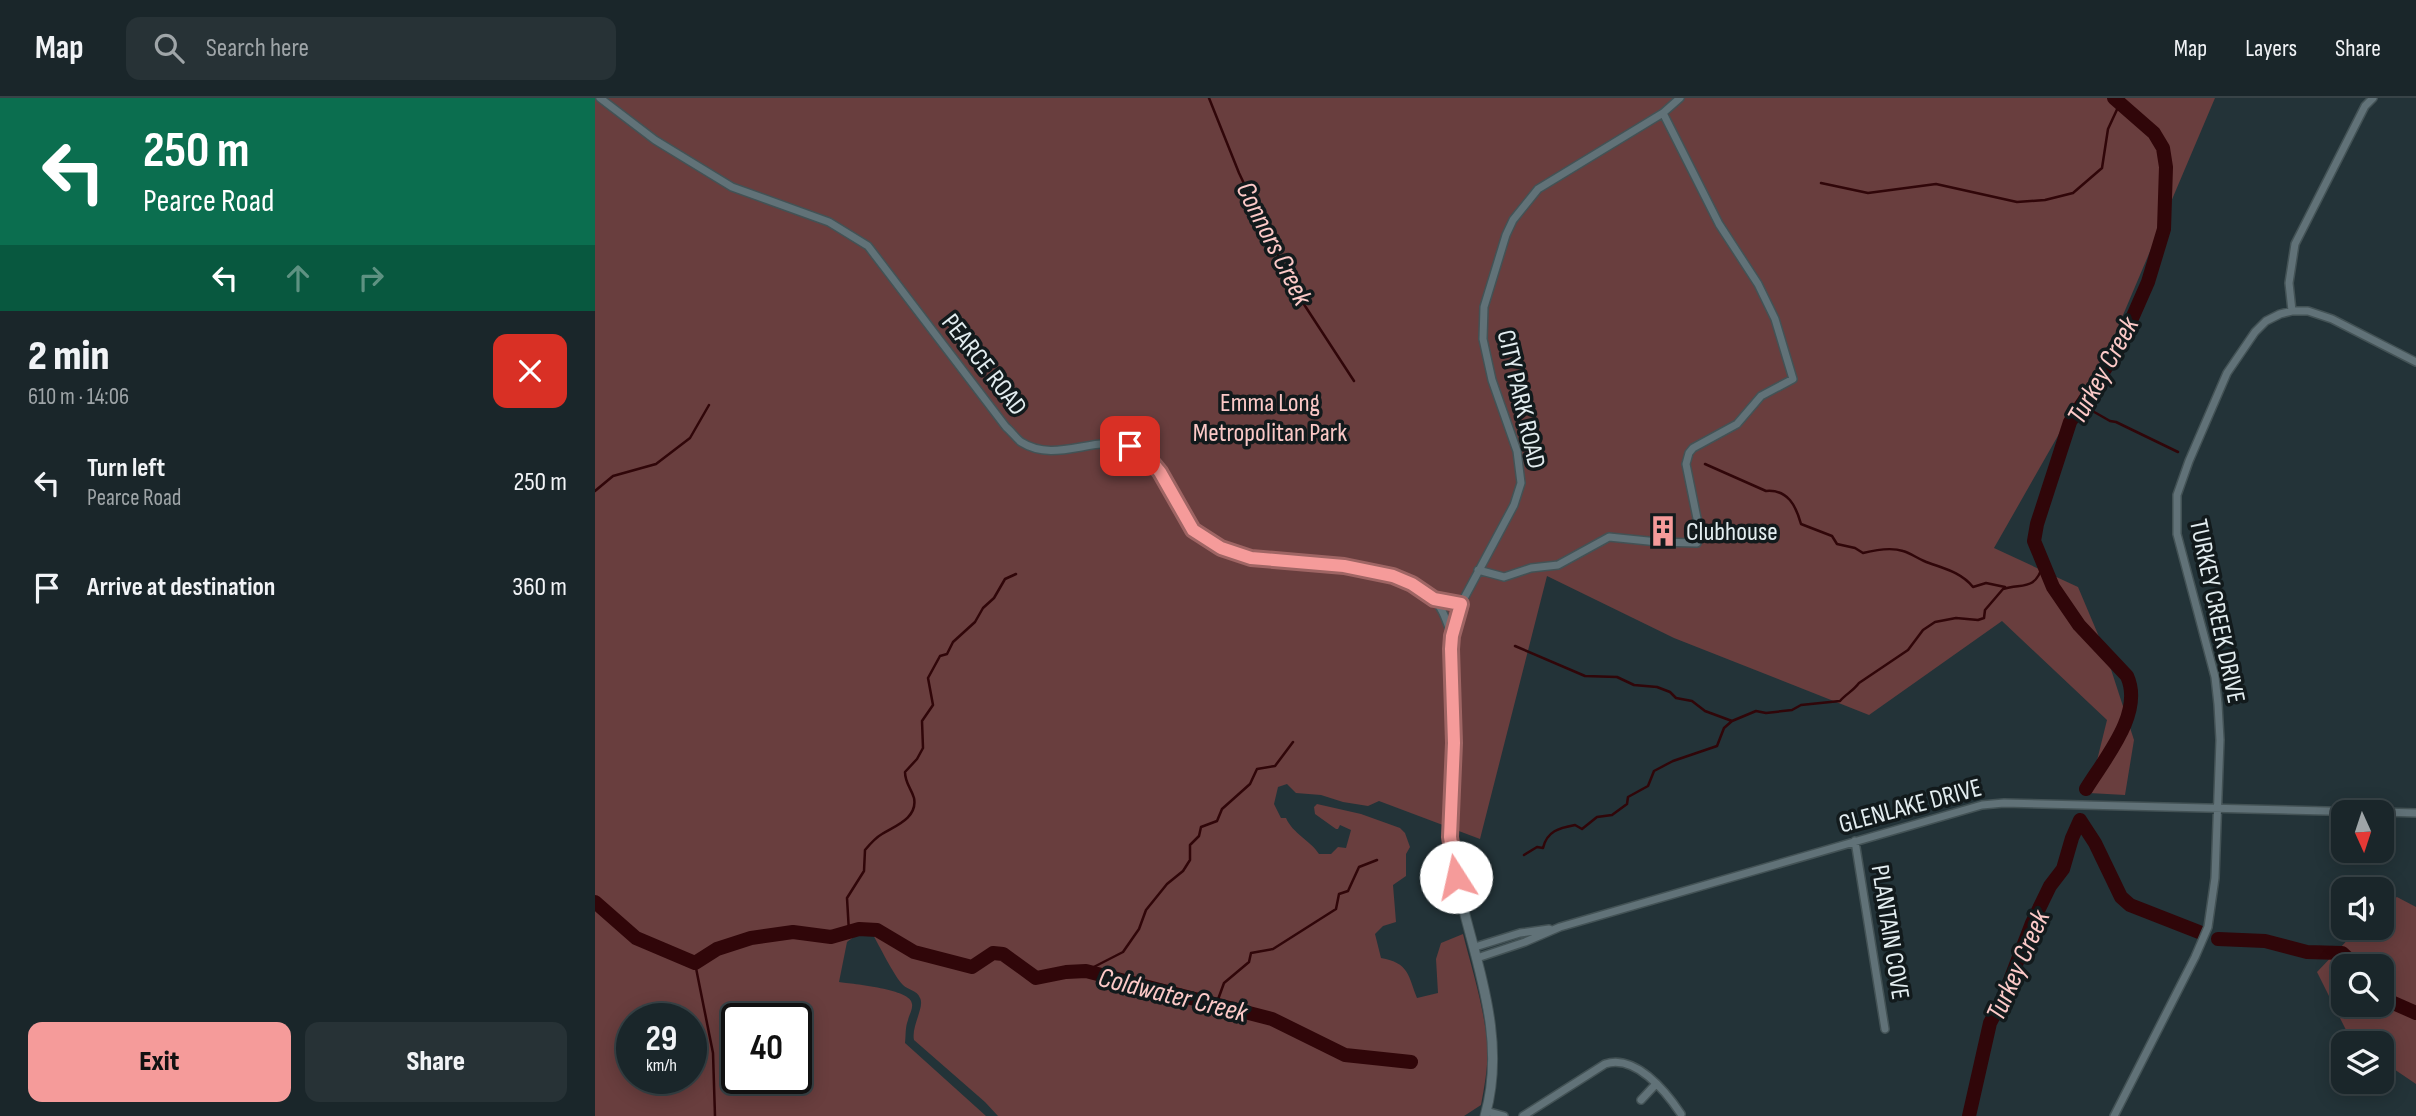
<!DOCTYPE html>
<html lang="en">
<head>
<meta charset="utf-8">
<style>
	body { margin:0; font-family:"Sofia Sans Condensed",sans-serif; background:#273236; color:#f1f3f6; height:100vh; display:flex; flex-direction:column; font-size:26px; white-space:nowrap }
	* { box-sizing:border-box; margin:0 }
	p { font-size:23px; color:#9fa5a8 }
	.icon { flex:none; width:38px; height:38px; fill:none; stroke:currentColor; stroke-width:2; stroke-linecap:round; stroke-linejoin:round }
	.map { position:relative; flex:1; overflow:hidden }
	.sheet { display:flex; flex-direction:column; background:#1a262a; width:595px }
	.sheet>* { flex:none }
	.banner { background:#0b6e4f; color:#fff; overflow:hidden }
	.needle { width:46px; rotate:177deg }
	.fabs { position:absolute; left:1736px; top:702px; display:grid; gap:14px }
	.fabs a { display:grid; place-items:center; width:63px; height:63px; border-radius:14px; background:#1a262a; box-shadow:0 4px 18px #0003,0 0 0 2px #384347; font-size:35px }
	.speed { position:absolute; left:21px; top:905px; display:flex; gap:14px; font-size:35px; font-weight:700; text-align:center }
	.speed>* { display:grid; place-content:center; width:91px; height:91px; border-radius:50%; background:#1a262a; box-shadow:0 4px 18px #0003,0 0 0 2px #384347; line-height:1 }
	.speed small { font-size:18px; font-weight:400 }
	.speed .limit { border:4px solid #111; border-radius:10px; background:#fff; color:#111 }
	.pin { position:absolute; display:grid; place-items:center; width:60px; height:60px; color:#fff; margin:-30px; border-radius:14px; box-shadow:0 4px 10px #0006 }
	.me { position:absolute; width:77px; margin:-38px; rotate:350deg; stroke-linejoin:round; filter:drop-shadow(0 0 5px #0008) }
	.turn { display:flex; align-items:center; gap:24px; height:147px; padding:0 28px; font-size:32px }
	.turn .icon { width:91px; height:91px; stroke-width:2.5 }
	.turn b { display:block; font-size:49px; line-height:60px }
	.lanes { display:flex; align-items:center; height:66px; padding:0 28px; background:#0003; justify-content:center; gap:35px; direction:ltr }
	.lanes .off { opacity:.35 }
	.round { display:grid; place-items:center; flex:none; width:74px; height:74px; border-radius:14px; background:#273236 }
	.summary { display:flex; align-items:center; justify-content:space-between; height:119px; padding:0 28px }
	h1 { font-size:42px; font-weight:800; line-height:52px }
	.cta { display:flex; gap:14px; margin-top:auto; padding:14px 28px }
	.cta a { flex:1; height:80px; border-radius:14px; background:#f59b9a; color:#111; font-size:28px; font-weight:800; line-height:80px; text-align:center }
	.cta a+a { background:#273236; color:#f1f3f6 }
	ul { padding:0; list-style:none }
	li { display:flex; align-items:center; gap:21px; height:105px; padding:0 28px }
	li div { flex:1 }
	li b { display:block; font-size:26px }
	li em { font-style:normal }
	header { display:flex; align-items:center; gap:42px; box-sizing:border-box; height:98px; padding:0 35px; background:#1a262a; border-bottom:2px solid #384347 }
	header strong { font-size:33px }
	nav { display:flex; gap:38px; margin-inline-start:auto; font-size:24px }
	.search { width:490px; height:63px; background:#273236; display:flex; align-items:center; gap:18px; box-sizing:border-box; padding:0 24px; border-radius:14px; color:#9fa5a8; font-size:26px }
	main { display:flex; flex:1; min-height:0 }
	.map>svg:first-child { display:block }
</style>
</head>
<body>
<header>
<strong>Map</strong>
<div class="search"><svg class="icon" aria-label="search" viewBox="0 0 24 24"><circle cx="10" cy="10" r="6"/><path d="M15 15l6 6"/></svg>Search here</div>
<nav><a>Map</a><a>Layers</a><a>Share</a></nav>
</header>
<main>
<section class="sheet">
<div class="banner">
<div class="turn"><svg class="icon" aria-label="left" viewBox="0 0 24 24"><path d="M17 20v-9H6M10 6l-5 5 5 5"/></svg><div><b>250 m</b>Pearce Road</div></div>
<div class="lanes"><svg class="icon" aria-label="left" viewBox="0 0 24 24"><path d="M17 20v-9H6M10 6l-5 5 5 5"/></svg><svg class="icon off" aria-label="ahead" viewBox="0 0 24 24"><path d="M12 20V5M6 11l6-6 6 6"/></svg><svg class="icon off" aria-label="right" viewBox="0 0 24 24"><path d="M7 20v-9h11M14 6l5 5-5 5"/></svg></div>
</div>
<div class="summary"><div><h1>2 min</h1><p>610 m · 14:06</p></div><a class="round" style="background:#d93025;color:#fff"><svg class="icon" aria-label="close" viewBox="0 0 24 24"><path d="M6 6l12 12M18 6L6 18"/></svg></a></div>
<ul>
<li><svg class="icon" aria-label="left" viewBox="0 0 24 24"><path d="M17 20v-9H6M10 6l-5 5 5 5"/></svg><div><b>Turn left</b><p>Pearce Road</p></div><em>250 m</em></li>
<li><svg class="icon" aria-label="arrive" viewBox="0 0 24 24"><path d="M6 21V4h12l-3 4 3 4H6"/></svg><div><b>Arrive at destination</b></div><em>360 m</em></li>
</ul>
<div class="cta"><a>Exit</a><a>Share</a></div>
</section>
<div class="map">
<svg width="1821" height="1018" viewBox="0 0 1821 1018">
	<rect width="100%" height="100%" fill="#233338"/>
	<path fill="#693e3e" fill-rule="evenodd" d="M0 0H1620L1517 243 1399 450 1483 489 1510 553 1539 642 1530 697 1494 695 1512 622 1407 523 1274 617 1079 540 952 478 885 741 784 703 773 708 748 704 726 697 701 695 692 686 683 689 679 706 686 720H691C698 736 715 742 724 756H736L743 749 751 750 756 732 745 727 743 731H741L720 716 719 709 722 706 766 716 805 730 810 735 815 749 811 756V778L798 787 801 824 788 828 780 836 786 860C814 865 813 877 822 900L843 895 841 861 846 845 868 836C877 871 888 906 892 942 894 964 890 986 886 1007L869 1018H403L390 1004 319 942C316 928 330 909 325 900 322 892 313 892 308 887 299 878 284 847 277 835 266 834 260 838 252 844L244 884C258 886 317 891 317 906 318 911 314 917 313 922 310 930 311 937 310 945L391 1018H0ZM37 920H96V980H37ZM142 920H201V980H142Z
		M1802 799 1821 809V986L1787 963V945H1761L1756 942 1722 874 1764 830H1787V807ZM1787 868V906H1748V868Z"/>
	<g fill="none" stroke-linecap="round" stroke-linejoin="round">
		<path stroke="#300609" stroke-width="2.5" d="M614 0 644 75 699 191 759 283
			M1226 85 1273 95 1341 86 1422 104 1450 102 1478 95 1507 70 1513 31 1525 5
			M1487 307 1515 323 1521 324 1583 354
			M1110 366 1171 393C1193 391 1201 408 1206 426L1237 438 1242 446 1260 450 1268 455C1280 452 1296 449 1308 453 1315 455 1322 460 1329 463 1346 470 1365 473 1378 489L1391 485 1410 489
			M0 393 18 378 61 366 95 340 114 307
			M920 548 990 578 1022 579 1039 587 1062 589 1075 594 1081 600 1097 603 1110 613 1137 623
			M929 757 942 749 948 750C952 733 964 730 980 727L987 731 1002 719 1017 717 1032 706 1033 699 1053 688 1059 673 1078 663 1122 648 1129 630 1137 623 1161 613 1171 615 1197 612 1206 607 1245 603C1251 596 1258 593 1264 585L1313 552 1328 532 1340 524 1361 520 1383 522 1389 520 1390 512 1408 491C1428 485 1440 493 1448 467
			M254 834 252 800 269 773 270 752C275 746 280 740 287 736 300 728 323 720 319 700 316 690 310 685 310 674L322 661 328 650 327 623 338 607 333 580 345 558 352 556 358 544 380 524 388 510 399 500 410 481 421 476
			M100 865 118 955 120 1018
			M491 873 528 854 544 831 551 812 572 786 588 773 595 762V747L604 738 606 729 622 723 627 711 655 686 662 671 680 668 698 644
			M621 907 629 885 654 864 656 855 678 851 741 811 744 796 753 793 764 769 782 762"/>
		<path stroke="#300609" stroke-width="14" d="M1491 691C1510 660 1549 615 1532 578L1484 527 1458 489 1439 443 1442 426 1475 324 1524 250 1553 184 1569 131 1571 69 1568 50 1559 35 1519 0
			M1485 722 1500 745 1526 799 1535 807 1604 834
			M0 804 41 840 100 865 122 851 156 840 198 834 236 839 264 831 282 832 319 854 377 869 398 855 408 856 441 880 471 874 491 873 677 921 750 957 816 964
			M1623 841 1670 843 1712 854 1747 855 1761 868
			M1787 900 1821 915
			M1374 1018 1395 925 1409 898 1437 825 1455 788 1468 771 1477 740 1485 722"/>
		<defs>
			<path id="minor" d="M5 0 60 42 137 89 234 124 273 148 411 329C416 333 421 340 426 344 461 366 498 337 535 348 570 358 577 406 598 431 604 438 620 447 629 451 684 472 798 457 838 500 848 510 852 525 857 538
				M1697 213 1694 185 1700 146 1770 8 1778 0
				M883 472 909 479 936 470 963 467 1014 439 1063 444 1102 445 1105 435 1091 366 1094 355 1098 350 1142 326 1166 298 1198 281 1180 221 1163 186 1124 126 1068 15
				M839 501 866 506 919 407 926 385 922 353 897 282 888 241 889 209 911 137 918 122 943 91 1068 15 1085 0
				M1787 714 1821 715
				M1260 743 1290 931
				M880 849 925 835 954 831
				M882 860 930 844 965 829 1387 707 1409 705 1771 714
				M1046 1002 1060 987
				M891 1013 909 1018
				M928 1018 1010 966C1040 956 1070 992 1086 1016
				M1519 1018 1600 859 1613 829 1620 780 1625 642 1623 606 1620 579 1582 436V397L1594 363 1632 275 1660 234 1671 223 1685 216 1697 213H1713L1737 221 1821 264"/>
			<path id="tertiary" d="M866 506 857 538 856 551C855 583 860 615 859 647 858 678 852 710 855 742 865 835 917 923 890 1018"/>
		</defs>
		<use href="#minor" stroke="#435255" stroke-width="10"/>
		<use href="#tertiary" stroke="#435255" stroke-width="11"/>
		<use href="#minor" stroke="#617278" stroke-width="7"/>
		<use href="#tertiary" stroke="#617278" stroke-width="9"/>
	</g>
	<g fill="none" stroke-linecap="round" stroke-linejoin="round">
		<defs>
			<path id="route" d="M535 348 551 357 565 374 598 432 626 450 656 460 749 468 798 478 817 486 839 501 866 506 857 538 856 551 859 645 855 739 861 779"/>
		</defs>
		<use href="#route" stroke="#9f6564" stroke-width="18"/>
		<use href="#route" stroke="#f59b9a" stroke-width="12"/>
	</g>
	<defs>
		<symbol id="building-bare" viewBox="-9 -9 18 18"><path d="M-4-6H4V6H1V3H-1V6H-4ZM-2.5-4.3h1.7v1.8h-1.7ZM.8-4.3h1.7v1.8H.8ZM-2.5-1h1.7V.8h-1.7ZM.8-1h1.7V.8H.8Z" fill="#f59b9a" stroke="#121a1c" stroke-width="2.5" paint-order="stroke"/></symbol>
	</defs>
	<g fill-rule="evenodd">
		<use href="#building-bare" x="1046" y="411" width="44" height="44"/>
	</g>
	<g text-anchor="middle" stroke-width="7" stroke-linejoin="round" paint-order="stroke">
		<g font-size="26" fill="#e3edf0" stroke="#121a1c">
			<text transform="translate(390 266) rotate(52)" y="9">PEARCE ROAD</text>
			<text transform="translate(927 301) rotate(77)" y="9">CITY PARK ROAD</text>
			<text transform="translate(1623 513) rotate(78)" y="9">TURKEY CREEK DRIVE</text>
			<text transform="translate(1315 707) rotate(-15)" y="9">GLENLAKE DRIVE</text>
			<text transform="translate(1296 834) rotate(81)" y="9">PLANTAIN COVE</text>
		</g>
		<g font-size="26" fill="#fbc8c6" stroke="#121a1c">
			<text x="675" y="313">Emma Long<tspan x="675" dy="30">Metropolitan Park</tspan></text>
		</g>
		<g font-size="26" fill="#e3edf0" stroke="#121a1c" text-anchor="start">
			<text x="1091" y="442">Clubhouse</text>
		</g>
		<g font-size="28" font-style="italic" fill="#fdcac8" stroke="#121a1c">
			<text transform="translate(680 145) rotate(63)" y="10">Connors Creek</text>
			<text transform="translate(1507 272) rotate(-61)" y="10">Turkey Creek</text>
			<text transform="translate(1422 867) rotate(-66)" y="10">Turkey Creek</text>
			<text transform="translate(578 896) rotate(14)" y="10">Coldwater Creek</text>
		</g>
	</g>
</svg>
<div class="fabs">
<a><svg class="needle" viewBox="-14 -14 28 28"><path d="M0-13l5 13h-10z" fill="#e53935"/><path d="M0 13l5-13h-10z" fill="#9fa5a8"/></svg></a>
<a><svg class="icon" aria-label="sound" viewBox="0 0 24 24"><path d="M4 9h4l5-4v14l-5-4H4zM17 9q2 3 0 6"/></svg></a>
<a><svg class="icon" aria-label="search" viewBox="0 0 24 24"><circle cx="10" cy="10" r="6"/><path d="M15 15l6 6"/></svg></a>
<a><svg class="icon" aria-label="layers" viewBox="0 0 24 24"><path d="M12 4l9 5-9 5-9-5zM3 14l9 5 9-5"/></svg></a>
</div>
<div class="speed"><div>29<small>km/h</small></div><div class="limit">40</div></div>
<div class="pin" style="left:535px;top:348px;background:#d93025"><svg class="icon" aria-label="arrive" viewBox="0 0 24 24"><path d="M6 21V4h12l-3 4 3 4H6"/></svg></div>
<svg class="me" style="left:861px;top:779px" viewBox="-20 -20 40 40"><circle r="19" fill="#fff"/><path d="M0-13L10 11 0 6-10 11z" fill="#f59b9a"/></svg>
</div>
</main>
</body>
</html>
